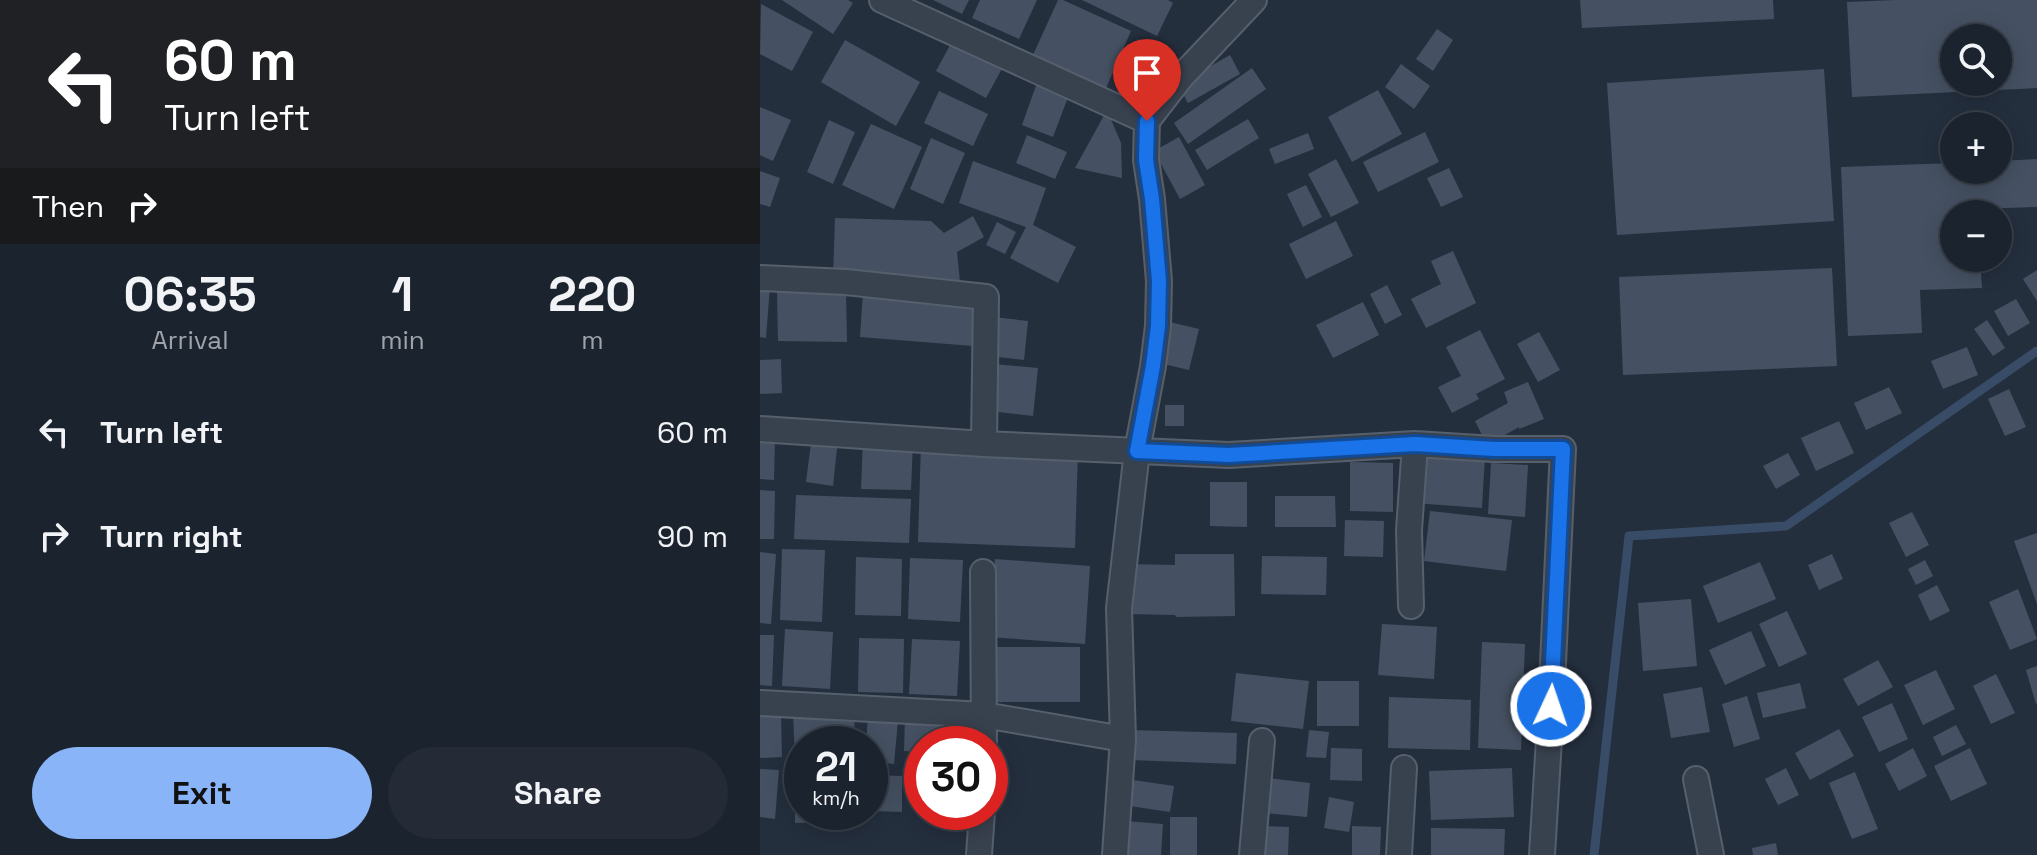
<!DOCTYPE html>
<html lang="en">
<head>
<meta charset="utf-8">
<style>
	body { margin:0; font-family:"Space Grotesk",sans-serif; background:#242b36; color:#f1f3f6; height:100vh; display:flex; flex-direction:column; font-size:30px; white-space:nowrap }
	* { box-sizing:border-box; margin:0 }
	p { font-size:26px; color:#a0a4aa }
	.icon { flex:none; width:44px; height:44px; fill:none; stroke:currentColor; stroke-width:2; stroke-linecap:round; stroke-linejoin:round }
	.map { position:relative; flex:1; overflow:hidden }
	.drawer { display:flex; flex-direction:column; background:#1b232e; width:760px }
	.drawer>* { flex:none }
	.guide { background:#202124; color:#fff; overflow:hidden }
	.controls { position:absolute; left:1180px; top:24px; display:grid; gap:16px }
	.controls a { display:grid; place-items:center; width:72px; height:72px; border-radius:50%; background:#1b232e; box-shadow:0 4px 20px #0003,0 0 0 2px #39404a; font-size:40px }
	.speed { position:absolute; left:24px; top:726px; display:flex; gap:16px; font-size:40px; font-weight:700; text-align:center }
	.speed>* { display:grid; place-content:center; width:104px; height:104px; border-radius:50%; background:#1b232e; box-shadow:0 4px 20px #0003,0 0 0 2px #39404a; line-height:1 }
	.speed small { font-size:20px; font-weight:400 }
	.speed .limit { border:12px solid #d22; background:#fff; color:#111 }
	.pin { position:absolute; display:grid; place-items:center; width:68px; height:68px; color:#fff; margin:-82px -34px; border-radius:50% 50% 50% 0; rotate:-45deg; box-shadow:0 0 8px #0007 }
	.pin .icon { rotate:45deg }
	.me { position:absolute; width:88px; margin:-44px; rotate:3deg; stroke-linejoin:round; filter:drop-shadow(0 0 6px #0008) }
	.turn { display:flex; align-items:center; gap:28px; height:168px; padding:0 32px; font-size:36px }
	.turn .icon { width:104px; height:104px; stroke-width:2.5 }
	.turn b { display:block; font-size:56px; line-height:68px }
	.then { display:flex; align-items:center; height:76px; padding:0 32px; background:#0003; gap:16px; font-size:30px }
	.eta { display:flex; justify-content:space-evenly; align-items:center; height:136px; text-align:center }
	.eta b { font-size:48px; font-weight:700; line-height:56px }
	.action { display:flex; gap:16px; margin-top:auto; padding:16px 32px }
	.action a { flex:1; height:92px; border-radius:48px; background:#8ab4f8; color:#111; font-size:32px; font-weight:700; line-height:92px; text-align:center }
	.action a+a { background:#242b36; color:#f1f3f6 }
	ul { padding:0; list-style:none }
	li { display:flex; align-items:center; gap:24px; height:104px; padding:0 32px }
	li div { flex:1 }
	li b { display:block; font-size:30px }
	li em { font-style:normal }
	main { display:flex; flex:1; min-height:0 }
	.map>svg:first-child { display:block }
</style>
</head>
<body>
<main>
<section class="drawer">
<div class="guide">
<div class="turn"><svg class="icon" aria-label="left" viewBox="0 0 24 24"><path d="M17 20v-9H6M10 6l-5 5 5 5"/></svg><div><b>60 m</b>Turn left</div></div>
<div class="then">Then<svg class="icon" aria-label="right" viewBox="0 0 24 24"><path d="M7 20v-9h11M14 6l5 5-5 5"/></svg></div>
</div>
<div class="eta">
<div><b>06:35</b><p>Arrival</p></div>
<div><b>1</b><p>min</p></div>
<div><b>220</b><p>m</p></div>
</div>
<ul>
<li><svg class="icon" aria-label="left" viewBox="0 0 24 24"><path d="M17 20v-9H6M10 6l-5 5 5 5"/></svg><div><b>Turn left</b></div><em>60 m</em></li>
<li><svg class="icon" aria-label="right" viewBox="0 0 24 24"><path d="M7 20v-9h11M14 6l5 5-5 5"/></svg><div><b>Turn right</b></div><em>90 m</em></li>
</ul>
<div class="action"><a>Exit</a><a>Share</a></div>
</section>
<div class="map">
<svg width="1277" height="855" viewBox="0 0 1277 855">
	<rect width="100%" height="100%" fill="#242f3e"/>
	<g fill="none" stroke-linecap="round" stroke-linejoin="round">
		<path stroke="#394c67" stroke-width="9" d="M834 855 869 536 1026 526 1277 351"/>
	</g>
	<path fill="#455162" fill-rule="evenodd" d="M22 0H88L93 3 73 34Z
		M173 0H209L202 14Z
		M220 0H277L259 39 212 18Z
		M298 0H303L371 31 346 88 273 55Z
		M322 0H408L413 3 397 36Z
		M820 0H1013L1014 19 822 28Z
		M1136 0H1277V88L1092 97 1087 2ZM1194 38H1238V82H1194Z
		M1 4 53 32 32 71 0 54Z
		M677 29 693 40 673 71 656 59Z
		M195 36 245 63 226 98 176 71Z
		M378 39 389 45 372 76 361 70Z
		M85 40 160 82 136 126 61 82Z
		M470 55 480 74 428 103 418 85Z
		M641 64 670 86 654 109 625 87Z
		M492 68 506 89 428 144 414 123Z
		M1064 69 1074 221 857 235 847 83Z
		M278 80 310 92 293 137 262 125Z
		M618 90 642 134 592 162 568 117Z
		M179 91 228 114 213 146 164 123Z
		M0 107 31 120 13 161 0 155Z
		M347 110 361 143 362 178 315 168Z
		M488 119 499 138 447 170 435 150Z
		M69 120 95 132 73 184 47 172Z
		M111 124 162 147 134 209 82 185Z
		M665 132 679 162 618 192 603 162Z
		M548 133 554 149 515 164 509 149Z
		M267 135 307 152 295 179 256 163Z
		M419 137 445 185 420 199 394 151Z
		M171 138 205 153 183 204 150 189Z
		M576 159 599 203 571 217 548 174Z
		M1277 159V207L1218 209 1219 214H1194V258H1220L1222 288 1160 290 1162 333 1088 336 1081 167 1194 163V170H1238V161Z
		M213 161 286 188 273 225 316 247 298 283 250 258 266 227 199 203Z
		M689 168 703 197 681 207 667 178Z
		M0 171 20 178 10 207 0 204Z
		M546 185 562 217 543 227 527 194Z
		M213 216 224 237 197 252 200 282 73 278 75 218 171 221 184 233Z
		M576 221 593 256 546 279 529 244Z
		M237 222 256 232 245 254 226 245Z
		M693 251 716 303 666 328 651 299 681 284 671 261Z
		M1072 268 1077 366 863 375 859 277Z
		M1277 270V301L1263 279Z
		M0 285 10 286 6 338 0 337Z
		M627 285 642 315 625 324 610 294Z
		M86 291 87 342 18 341 17 292Z
		M103 292 216 301 213 346 100 337Z
		M1256 299 1270 323 1248 336 1234 311Z
		M603 302 619 335 573 358 556 325Z
		M233 317 268 321 264 360 229 356Z
		M1227 320 1245 348 1233 356 1214 329Z
		M405 321 439 329 429 370 395 362Z
		M720 330 745 379 716 394 719 399 692 413 678 387 701 376 686 347Z
		M779 332 800 370 778 382 757 344Z
		M1207 347 1218 375 1183 389 1171 361Z
		M21 359 22 393 0 394V360Z
		M234 364 278 368 273 416 229 411Z
		M768 382 784 419 759 429V427L727 445 715 421 748 403 744 392Z
		M1129 387 1142 413 1106 430 1094 403Z
		M1249 389 1266 427 1245 436 1228 399Z
		M405 405H424V426H405Z
		M1079 421 1094 453 1056 471 1041 438Z
		M52 435 78 439 73 486 46 482Z
		M0 437 15 438 14 480 0 479Z
		M103 440 153 442 151 490 101 489Z
		M161 444 318 450 315 548 158 542Z
		M657 452 725 456 722 508 654 503Z
		M1028 453 1040 475 1016 489 1003 466Z
		M590 462 633 463V512L590 511Z
		M731 463 768 465 765 517 728 514Z
		M450 482H487V527L450 526Z
		M0 490 15 491 14 539H0Z
		M36 495 151 499 149 543 34 539Z
		M515 496H575L576 527H515Z
		M670 511 752 520 746 571 664 561Z
		M1152 512 1169 545 1146 557 1129 523Z
		M585 520 624 521 623 557 584 556Z
		M1277 533V604L1254 541Z
		M22 549 65 550 62 622 20 620Z
		M0 552 16 554 11 624 0 623Z
		M415 554H474L475 616 416 617 415 615 365 614 366 564 415 565Z
		M1072 554 1083 579 1059 590 1048 565Z
		M502 556 567 557 566 595 501 594Z
		M96 557 142 559 141 616 95 615Z
		M150 558 203 560 200 622 148 619Z
		M235 559 330 566 325 644 229 637Z
		M1165 560 1173 576 1156 585 1148 569Z
		M1000 562 1016 599 958 623 943 586Z
		M1177 585 1190 611 1170 621 1158 595Z
		M1258 589 1277 639 1250 650 1229 602Z
		M931 599 937 666 883 671 878 603Z
		M1027 611 1047 654 1019 667 999 624Z
		M622 624 677 627 674 679 618 675Z
		M25 629 73 632 70 689 22 686Z
		M991 631 1006 666 965 685 949 650Z
		M0 635H14L12 686 0 685Z
		M99 638 144 639 143 693 98 692Z
		M152 639 200 641 197 696 149 694Z
		M722 642 765 644 761 750 718 748Z
		M233 647H320V702H234Z
		M1118 660 1133 687 1098 706 1083 679Z
		M1277 666V703L1276 704 1266 670Z
		M1176 670 1195 709 1163 725 1144 685Z
		M476 673 549 681 543 729 471 721Z
		M1236 674 1255 713 1231 724 1213 686Z
		M557 681H599V726H557Z
		M1040 683 1046 708 1003 718 997 693Z
		M942 687 950 732 911 738 903 694Z
		M987 696 1000 739 974 747 962 704Z
		M629 697 711 700 710 750 628 748Z
		M1132 703 1148 739 1119 752 1102 717Z
		M94 711 95 744H42V759L35 760 33 713Z
		M21 713 22 757 0 758V714Z
		M108 717 138 720 134 764 110 761V744H106Z
		M145 720 191 722 189 744H162V752L144 751Z
		M1196 725 1206 744 1182 756 1173 737Z
		M1079 729 1094 756 1050 780 1035 753Z
		M371 730 477 733 476 764 370 760Z
		M549 730 569 732 566 758 546 757Z
		M571 748 602 749V781L570 780Z
		M1153 748 1167 776 1139 791 1125 764Z
		M1210 748 1227 784 1191 801 1174 766Z
		M752 768 754 817 671 820 669 771Z
		M1026 768 1039 795 1018 805 1005 779Z
		M0 769 19 770 15 819 0 817Z
		M1095 772 1118 829 1092 839 1069 783Z
		M35 773H42V812H99L100 822 35 823Z
		M114 775 142 776V812L113 811Z
		M508 778 550 783 547 817 504 813Z
		M366 779 414 786 410 812 363 805Z
		M569 797 594 802 589 832 564 828Z
		M410 817H437V855H410Z
		M366 821 403 824 401 855H363Z
		M499 826 529 827 528 855H497Z
		M592 826 621 827 620 855H592Z
		M671 828 745 829 744 855H671Z
		M1016 843 1018 855H993L992 848Z"/>
	<g fill="none" stroke-linecap="round" stroke-linejoin="round">
		<defs>
			<path id="minor" d="M122 0 387 121
				M0 278 86 282 226 297 224 444
				M0 429 224 444 469 455 655 444 734 449H803L791 706 782 855
				M223 572 224 744
				M651 606 649 530 655 444
				M0 703 224 715 363 739
				M936 779 951 855
				M219 855 222 812
				M355 855 363 739 359 608 377 451 393 366 398 326 399 281 392 199 386 160 387 121 422 76 494 0
				M492 855 502 741
				M639 855 644 768"/>
		</defs>
		<use href="#minor" stroke="#565f6c" stroke-width="28"/>
		<use href="#minor" stroke="#38414e" stroke-width="24"/>
	</g>
	<g fill="none" stroke-linecap="round" stroke-linejoin="round">
		<defs>
			<path id="route" d="M387 121 386 160 392 199 399 281 398 326 393 366 377 451 469 455 655 444 734 449H803L791 706"/>
		</defs>
		<use href="#route" stroke="#114b97" stroke-width="20"/>
		<use href="#route" stroke="#1a73e8" stroke-width="14"/>
	</g>
</svg>
<div class="controls">
<a><svg class="icon" aria-label="search" viewBox="0 0 24 24"><circle cx="10" cy="10" r="6"/><path d="M15 15l6 6"/></svg></a>
<a>+</a>
<a>−</a>
</div>
<div class="speed"><div>21<small>km/h</small></div><div class="limit">30</div></div>
<div class="pin" style="left:387px;top:121px;background:#d93025"><svg class="icon" aria-label="arrive" viewBox="0 0 24 24"><path d="M6 21V4h12l-3 4 3 4H6"/></svg></div>
<svg class="me" style="left:791px;top:706px" viewBox="-20 -20 40 40"><circle r="17" fill="#1a73e8" stroke="#fff" stroke-width="3"/><path d="M0-11L8 9 0 5-8 9z" fill="#fff"/></svg>
</div>
</main>
</body>
</html>
